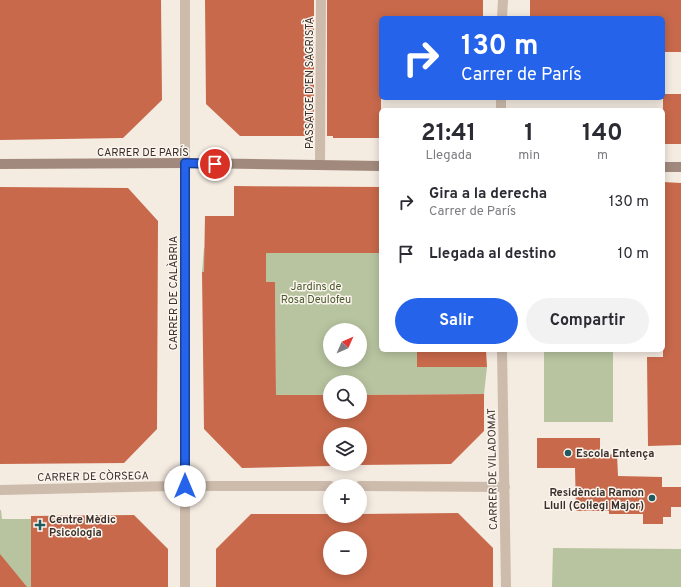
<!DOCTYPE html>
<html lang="es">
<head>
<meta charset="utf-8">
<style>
	body { margin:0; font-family:Overpass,sans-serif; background:#f2f2f3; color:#2b2b33; height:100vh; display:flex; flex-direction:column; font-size:15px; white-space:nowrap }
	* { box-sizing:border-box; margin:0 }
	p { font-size:13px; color:#7c7c81 }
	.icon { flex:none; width:22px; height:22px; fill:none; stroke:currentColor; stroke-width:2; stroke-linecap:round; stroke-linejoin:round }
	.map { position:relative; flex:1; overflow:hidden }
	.sheet { position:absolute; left:379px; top:108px; width:286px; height:244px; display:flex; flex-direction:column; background:#fff; border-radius:6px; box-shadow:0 2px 10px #0003 }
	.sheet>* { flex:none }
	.top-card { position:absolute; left:379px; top:16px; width:286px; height:84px; border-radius:6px; box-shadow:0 2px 10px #0003; background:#2563eb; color:#fff; overflow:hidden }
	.needle { width:26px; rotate:45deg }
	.controls { position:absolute; left:323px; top:323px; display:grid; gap:8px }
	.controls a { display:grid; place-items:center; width:44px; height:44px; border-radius:50%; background:#fff; box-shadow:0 2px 10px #0003; font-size:20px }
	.pin { position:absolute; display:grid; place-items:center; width:34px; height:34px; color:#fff; margin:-17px; border:2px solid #fff; border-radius:50%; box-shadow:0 1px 4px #0007 }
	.me { position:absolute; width:44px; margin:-22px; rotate:0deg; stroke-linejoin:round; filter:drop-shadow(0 0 3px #0008) }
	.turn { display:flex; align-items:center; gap:14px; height:84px; padding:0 16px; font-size:18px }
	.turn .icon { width:52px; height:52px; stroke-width:2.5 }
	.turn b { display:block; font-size:28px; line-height:34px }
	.eta { display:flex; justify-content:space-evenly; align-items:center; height:68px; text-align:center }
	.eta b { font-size:24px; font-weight:700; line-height:28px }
	.primary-button { display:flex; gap:8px; margin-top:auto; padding:8px 16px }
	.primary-button a { flex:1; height:46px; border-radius:24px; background:#2563eb; color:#fff; font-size:16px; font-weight:700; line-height:46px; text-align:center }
	.primary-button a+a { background:#f2f2f3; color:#2b2b33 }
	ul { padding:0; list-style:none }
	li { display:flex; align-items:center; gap:12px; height:52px; padding:0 16px }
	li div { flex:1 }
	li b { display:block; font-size:15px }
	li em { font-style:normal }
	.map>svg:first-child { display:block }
</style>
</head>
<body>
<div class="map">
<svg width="681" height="587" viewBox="0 0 681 587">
	<rect width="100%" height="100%" fill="#f4ebe1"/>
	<path fill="#b8c4a0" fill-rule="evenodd" d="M204 248H238V253H381V350H417L418 367H487L484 394 360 395V382H330V395H276L275 283 266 282V272H202ZM330 330H360V360H330Z
		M544 350H613V422H544Z
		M0 510H1L2 519H31V587H0Z
		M553 548 681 549V587H552Z"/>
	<path fill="#c8694b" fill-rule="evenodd" d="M0 0H161L162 100 123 138 0 140Z
		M205 0H314V136H240L206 104Z
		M327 0H483V18H381V138H333V136H327Z
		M530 0H681V52H663V18H530Z
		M663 94H681V144H663Z
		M663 182 681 183V445L648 446 647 357H663Z
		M234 186 381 187V253H266V282H275L276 395H330V412H360V395L484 394V431L451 464 360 465V434H330V466L242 468 204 429 202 272H204L205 216H234Z
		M0 187 128 188 158 221 157 429 124 463 0 464Z
		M417 350H486L487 367H417Z
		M537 438H600V455L617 454 618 476 662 477V487H681V507H671V517H663V524H643V514H609V511H576L575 468H537Z
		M458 513 493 548V587H216V549L251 514H330V516H360V514ZM330 538H360V568H330Z
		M134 515 168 549V587H31V516Z
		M0 554 27 587H0Z"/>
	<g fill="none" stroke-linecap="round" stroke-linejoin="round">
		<path stroke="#cdbbac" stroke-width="10" d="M502 18 503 0
			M501 110V98
			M320 165 321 0
			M502 350 506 587
			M360 486 505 487
			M0 490 172 486H330
			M185 587V0"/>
		<path stroke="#a18a7d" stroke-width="10" d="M0 164 185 163 381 166
			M663 167H681"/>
	</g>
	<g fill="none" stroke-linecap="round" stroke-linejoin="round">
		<defs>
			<path id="route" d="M185 486V163L215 164"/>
		</defs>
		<use href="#route" stroke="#184099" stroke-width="10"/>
		<use href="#route" stroke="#2563eb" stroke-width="7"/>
	</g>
	<g fill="#1f5a5e" stroke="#fbf5ee" stroke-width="1.5">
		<circle cx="568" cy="453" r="4"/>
		<circle cx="652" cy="498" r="4"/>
		<path d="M38 519h4v4h4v4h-4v4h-4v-4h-4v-4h4z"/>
	</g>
	<g text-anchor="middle" stroke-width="3" stroke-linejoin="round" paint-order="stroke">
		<g font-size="11" fill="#3b302b" stroke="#fbf5ee">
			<text transform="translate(309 83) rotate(-90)" y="4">PASSATGE D'EN SAGRISTÀ</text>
			<text x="143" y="156">CARRER DE PARÍS</text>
			<text transform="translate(173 293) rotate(-90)" y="4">CARRER DE CALÀBRIA</text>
			<text transform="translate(492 469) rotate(-91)" y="4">CARRER DE VILADOMAT</text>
			<text transform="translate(93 476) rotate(-1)" y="4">CARRER DE CÒRSEGA</text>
		</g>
		<g font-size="11" fill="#4a5a2e" stroke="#fbf5ee">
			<text x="316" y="290">Jardins de<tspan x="316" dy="13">Rosa Deulofeu</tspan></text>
		</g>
		<g font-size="11" font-weight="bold" fill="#3b302b" stroke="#fbf5ee" text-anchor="start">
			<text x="576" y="457">Escola Entença</text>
			<text x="644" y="496" text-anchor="end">Residència Ramon<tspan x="644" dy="13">Llull (Col·legi Major)</tspan></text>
			<text x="49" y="523">Centre Mèdic<tspan x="49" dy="13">Psicologia</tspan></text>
		</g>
	</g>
</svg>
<div class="controls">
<a><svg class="needle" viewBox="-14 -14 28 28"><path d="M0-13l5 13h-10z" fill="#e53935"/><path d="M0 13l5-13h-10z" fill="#7c7c81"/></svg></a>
<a><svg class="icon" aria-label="search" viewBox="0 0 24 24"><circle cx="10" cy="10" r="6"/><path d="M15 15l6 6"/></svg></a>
<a><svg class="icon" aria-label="layers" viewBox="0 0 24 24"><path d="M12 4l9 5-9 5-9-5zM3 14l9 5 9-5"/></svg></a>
<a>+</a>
<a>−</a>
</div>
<div class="pin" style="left:215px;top:164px;background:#d93025"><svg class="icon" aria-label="arrive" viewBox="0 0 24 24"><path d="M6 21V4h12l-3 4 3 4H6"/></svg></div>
<svg class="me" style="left:185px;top:486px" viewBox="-20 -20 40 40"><circle r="19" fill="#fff"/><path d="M0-13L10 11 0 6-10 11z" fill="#2563eb"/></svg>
<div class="top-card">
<div class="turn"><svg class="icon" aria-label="right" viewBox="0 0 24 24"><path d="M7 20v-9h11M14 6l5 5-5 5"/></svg><div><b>130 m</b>Carrer de París</div></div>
</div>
<section class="sheet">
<div class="eta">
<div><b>21:41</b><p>Llegada</p></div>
<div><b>1</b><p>min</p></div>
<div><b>140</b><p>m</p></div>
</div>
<ul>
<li><svg class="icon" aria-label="right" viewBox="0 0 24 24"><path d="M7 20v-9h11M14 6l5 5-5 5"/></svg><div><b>Gira a la derecha</b><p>Carrer de París</p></div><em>130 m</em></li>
<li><svg class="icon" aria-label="arrive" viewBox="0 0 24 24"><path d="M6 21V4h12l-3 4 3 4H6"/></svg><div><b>Llegada al destino</b></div><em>10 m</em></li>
</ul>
<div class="primary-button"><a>Salir</a><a>Compartir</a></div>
</section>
</div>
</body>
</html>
